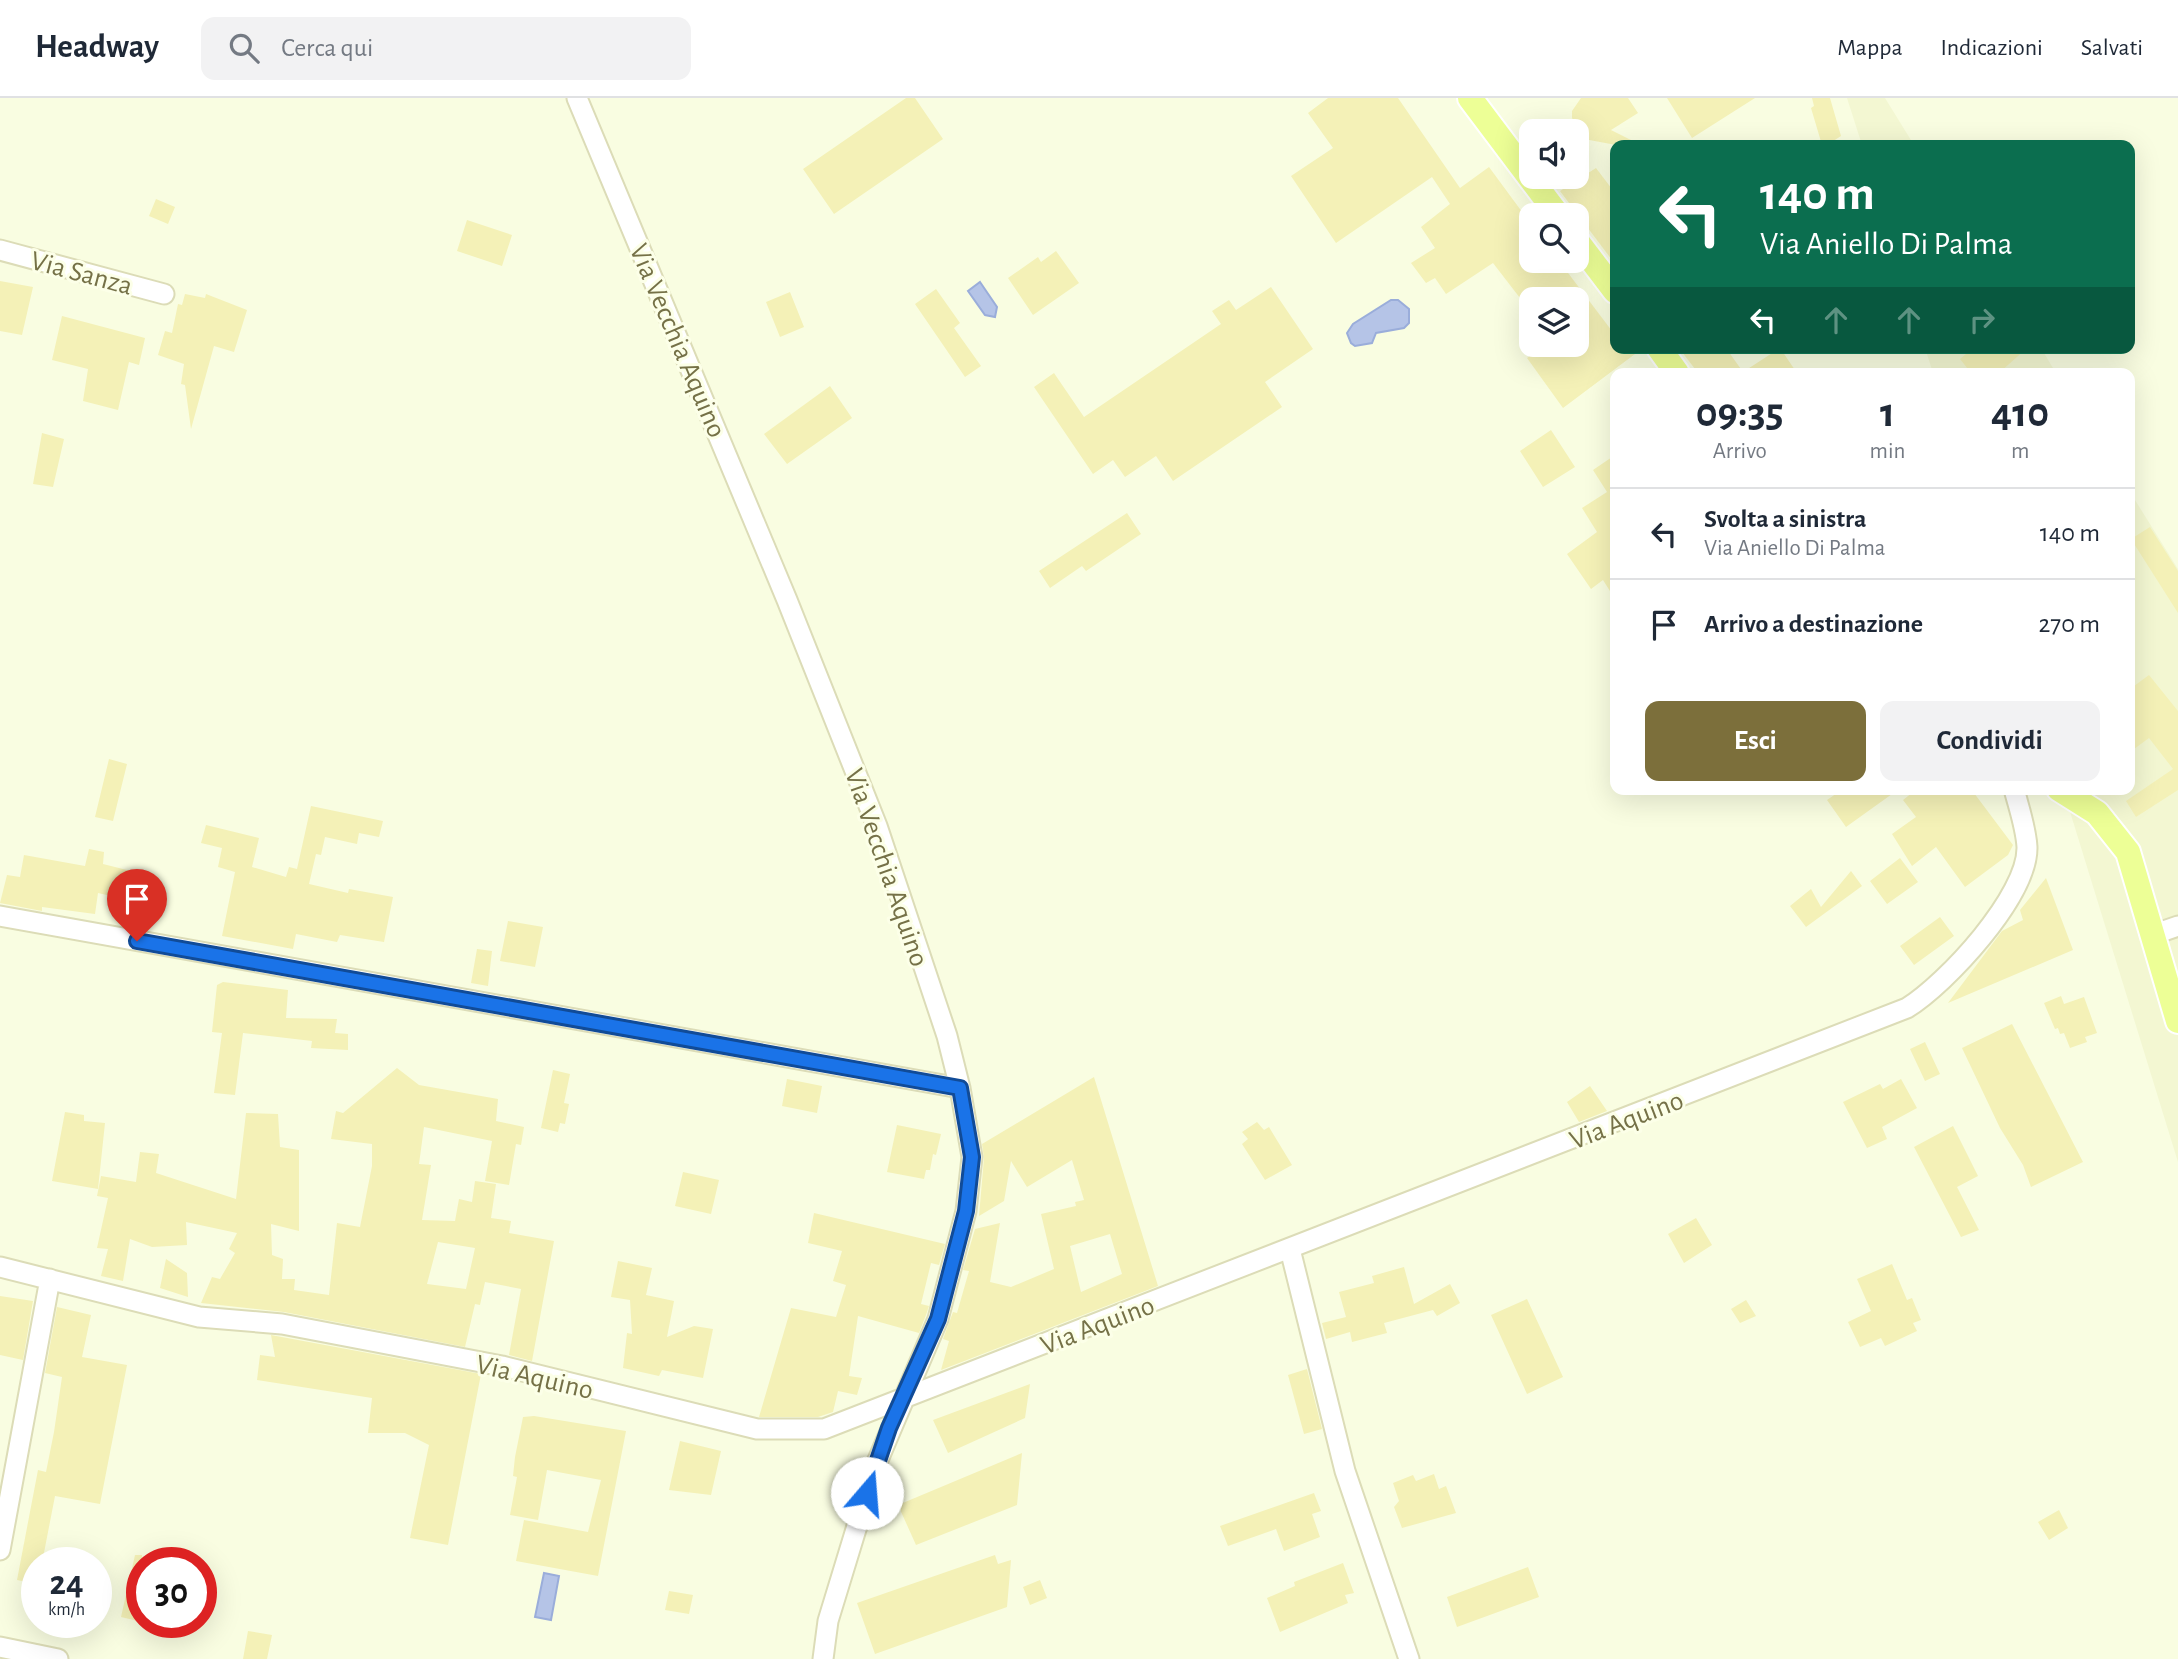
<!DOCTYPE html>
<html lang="it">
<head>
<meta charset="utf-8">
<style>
	body { margin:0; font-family:"Alegreya Sans",sans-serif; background:#f2f2f3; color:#1f2937; height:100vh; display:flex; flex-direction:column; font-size:26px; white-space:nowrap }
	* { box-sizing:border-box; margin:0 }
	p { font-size:23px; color:#747a83 }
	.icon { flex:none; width:38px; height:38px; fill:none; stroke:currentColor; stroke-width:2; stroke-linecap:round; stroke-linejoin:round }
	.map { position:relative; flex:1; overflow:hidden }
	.drawer { position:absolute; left:1610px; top:270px; width:525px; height:427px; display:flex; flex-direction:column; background:#fff; border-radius:14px; box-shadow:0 7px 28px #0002 }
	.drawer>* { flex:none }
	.banner { position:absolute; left:1610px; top:42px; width:525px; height:214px; border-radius:14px; box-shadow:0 7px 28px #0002; background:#0b6e4f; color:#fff; overflow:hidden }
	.controls { position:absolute; left:1519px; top:21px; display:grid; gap:14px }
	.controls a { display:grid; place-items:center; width:70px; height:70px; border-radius:14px; background:#fff; box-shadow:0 7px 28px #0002; font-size:35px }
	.speed { position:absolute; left:21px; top:1449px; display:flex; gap:14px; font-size:35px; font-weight:700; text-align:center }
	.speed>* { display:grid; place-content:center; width:91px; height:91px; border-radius:50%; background:#fff; box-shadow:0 7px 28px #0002; line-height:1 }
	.speed small { font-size:18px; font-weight:400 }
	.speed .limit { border:10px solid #d22; background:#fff; color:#111 }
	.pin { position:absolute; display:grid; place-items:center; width:60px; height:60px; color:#fff; margin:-72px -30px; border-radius:50% 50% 50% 0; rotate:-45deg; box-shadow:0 0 7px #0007 }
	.pin .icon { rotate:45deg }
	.me { position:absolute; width:77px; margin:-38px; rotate:18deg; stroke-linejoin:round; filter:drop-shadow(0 0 5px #0008) }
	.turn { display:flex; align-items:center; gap:24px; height:147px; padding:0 35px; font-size:32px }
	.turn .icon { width:91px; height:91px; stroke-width:2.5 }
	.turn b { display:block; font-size:49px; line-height:60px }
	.lanes { display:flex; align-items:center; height:66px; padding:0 35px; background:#0003; justify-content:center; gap:35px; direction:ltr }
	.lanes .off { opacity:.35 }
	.eta { display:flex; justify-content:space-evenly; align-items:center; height:119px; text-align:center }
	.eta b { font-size:42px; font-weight:700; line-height:49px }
	.action { display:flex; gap:14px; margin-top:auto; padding:14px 35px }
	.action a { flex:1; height:80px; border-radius:14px; background:#7c6f3b; color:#fff; font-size:28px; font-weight:700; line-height:80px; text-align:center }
	.action a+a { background:#f2f2f3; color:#1f2937 }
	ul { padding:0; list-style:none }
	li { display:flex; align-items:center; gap:21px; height:91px; padding:0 35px; border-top:2px solid #e0e1e3 }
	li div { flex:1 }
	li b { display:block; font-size:26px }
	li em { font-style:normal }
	header { display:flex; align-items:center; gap:42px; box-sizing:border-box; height:98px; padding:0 35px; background:#fff; border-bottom:2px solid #e0e1e3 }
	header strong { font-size:33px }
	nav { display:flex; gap:38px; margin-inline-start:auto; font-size:24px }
	.search { width:490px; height:63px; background:#f2f2f3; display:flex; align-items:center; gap:18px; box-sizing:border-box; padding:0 24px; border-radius:14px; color:#747a83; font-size:26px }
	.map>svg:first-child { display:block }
</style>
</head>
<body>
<header>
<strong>Headway</strong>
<div class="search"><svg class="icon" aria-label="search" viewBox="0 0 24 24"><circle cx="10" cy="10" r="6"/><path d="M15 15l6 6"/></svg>Cerca qui</div>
<nav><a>Mappa</a><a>Indicazioni</a><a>Salvati</a></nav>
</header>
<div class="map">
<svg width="2178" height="1561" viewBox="0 0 2178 1561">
	<rect width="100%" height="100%" fill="#f9fde1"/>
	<path fill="#f3f7d2" d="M1847 0H1885L1914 47H1862Z
		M1925 250H2041L2056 275H1933Z
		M2130 394 2178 471V1064L2063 691H2130Z"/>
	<path fill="#b5c4e7" stroke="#9aadda" stroke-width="2" d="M980 184 997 209 995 219 985 217 968 193Z
		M1391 202H1398L1409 211V225L1404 230 1376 235 1372 245 1355 248 1351 245 1347 235 1353 226Z
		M544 1475 559 1478 551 1522 535 1519Z"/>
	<path fill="#f4f1b7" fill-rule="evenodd" d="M906 0H915L943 41 834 116 803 71Z
		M1328 0H1398L1460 90 1489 69 1531 126V163H1559L1615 237V250H1643L1563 310 1527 260 1544 247H1577V201H1537L1530 192 1520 200 1493 165 1446 196 1435 180 1426 185 1411 165 1435 150 1421 129 1450 106 1432 79 1336 145 1291 78 1333 50 1308 15Z
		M1581 0H1628L1638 15 1611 32 1641 47H1616L1584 41 1572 20V13Z
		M1667 0H1755L1692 40Z
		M1812 0H1830L1841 38 1827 47H1822L1811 10 1814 8Z
		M1596 70 1615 95V166L1560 93Z
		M156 101 175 109 168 126 149 118Z
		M467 122 512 137 502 168 457 153Z
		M1056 153 1079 185 1033 217 1008 180 1038 159 1041 164Z
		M0 183 33 189 22 237 0 233Z
		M1271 189 1313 251 1265 284 1282 309 1173 383 1156 358 1125 379 1113 362 1093 376 1034 289 1054 275 1084 319 1221 226 1212 213 1229 202 1236 212Z
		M936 191 960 225 954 230 981 268 965 279 915 206Z
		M790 194 804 229 780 239 766 204Z
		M185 196 205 200 206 196 247 212 234 254 214 248 191 331 185 287 181 286 184 266 158 257 165 233 172 235 178 206 182 207Z
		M62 218 145 240 139 267 129 264 118 312 83 303 88 271 52 262Z
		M1679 250H1726L1743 274 1780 250 1797 275H1698Z
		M1973 250H2027L1999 275H1971L1960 261Z
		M830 288 852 320 787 366 764 336Z
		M1551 332 1575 369 1543 389 1520 353Z
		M42 335 64 341 53 389 33 386Z
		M1615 357V501L1603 482 1591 491 1567 456 1597 434 1582 410 1607 394 1593 372Z
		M1127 415 1141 436 1086 473 1082 468 1050 490 1039 473Z
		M2150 429 2178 473V515L2131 441Z
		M2149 577 2178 613V692L2136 719 2126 703 2173 671 2149 640 2130 654V591Z
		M109 661 127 666 113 723 95 719Z
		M1843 691H1899L1846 729 1827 702Z
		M1917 691H1971L2013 747 2008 757 1965 789 1936 749 1912 768 1892 736 1916 719 1903 702Z
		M311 708 383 723 379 739 359 735 357 746 325 739 321 757 316 756 309 786 348 795 349 791 393 799 384 844 340 837 337 844 296 836 293 851 222 838 235 774 218 769 222 750 201 745 206 727 259 740 252 769 286 779 289 769 297 771Z
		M89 751 104 754 103 766 131 773 124 801 98 795 95 816 42 809V813L0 805 7 777 20 779 24 757 85 768Z
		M1900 760 1918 784 1887 806 1870 783Z
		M1851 773 1862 788 1806 829 1790 808 1811 791 1821 809Z
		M2046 780 2073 852 1948 905 2002 833 2023 822 2020 812Z
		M1940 819 1954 838 1914 867 1900 848Z
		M508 823 543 829 535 869 500 863Z
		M477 851 492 853 488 888 471 885Z
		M223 884 288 892 286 920 337 921 335 935 348 936V952L311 950 312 943 243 935 235 997 214 995 222 935 212 934 217 887Z
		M2061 898 2064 906 2084 899 2097 935 2085 939 2087 944 2070 950 2064 935 2060 936 2058 930 2055 931 2044 905Z
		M2012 926 2083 1064 2031 1089 2023 1067 2000 1030 1962 950Z
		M1925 944 1940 976 1925 983 1910 951Z
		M397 970 419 987 498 1001 496 1023 524 1029 521 1047 516 1046 509 1087 485 1083 492 1043 424 1029 419 1066 431 1067 422 1122 455 1123 459 1101 472 1104 475 1083 496 1086 491 1120 511 1123 509 1135 554 1143 532 1263 509 1257 521 1191 485 1184 480 1207 475 1206 465 1249 284 1214 201 1205 212 1179 220 1181 235 1155 229 1151 237 1135 186 1124 187 1147 152 1149 130 1141 123 1183 101 1178 108 1151 97 1150 108 1100 97 1098 101 1078 136 1084 140 1054 159 1056 156 1075 236 1101 246 1015 278 1016 280 1049 299 1052V1133L271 1126 272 1157 283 1161 282 1181H295L294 1192 329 1197 337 1125 360 1129 372 1068V1046L331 1041 336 1013 343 1015ZM438 1144 475 1150 466 1191 427 1186Z
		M553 972 570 976 564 1005 569 1006 565 1026 560 1025 558 1034 541 1030Z
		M1094 979 1158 1188 941 1272 949 1243 943 1241 953 1214 957 1215 969 1173 963 1172 975 1131 1000 1125 990 1184 1011 1189 1054 1171 1041 1116 1076 1108 1075 1104 1084 1102 1072 1062 1027 1089 1011 1063 1004 1103 979 1118 984 1060 982 1046ZM1110 1136 1122 1176 1081 1194 1070 1148Z
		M787 981 822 988 817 1015 782 1008Z
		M1901 981 1917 1010 1882 1029 1887 1041 1867 1050 1843 1004 1880 986 1883 991Z
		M1590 988 1607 1013 1579 1024 1567 1004Z
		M65 1014 84 1017V1023L105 1025 98 1091 52 1083Z
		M1257 1024 1264 1032 1269 1029 1292 1067 1265 1082 1242 1046 1248 1041 1242 1034Z
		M897 1027 941 1036 936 1057 933 1056 930 1072H926L924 1081 887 1074Z
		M1953 1028 1978 1078 1957 1089 1979 1132 1961 1139 1914 1049Z
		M683 1074 719 1082 711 1116 675 1108Z
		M814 1115 945 1146 939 1167 931 1165 921 1206 929 1208 926 1217 919 1235 858 1218 849 1278 862 1280 857 1297 838 1293 833 1314 818 1319H759L791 1210 836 1219 846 1187 833 1183 842 1153 808 1145Z
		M1696 1120 1712 1147 1684 1165 1668 1136Z
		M166 1161 187 1175 188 1199 160 1190Z
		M618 1163 652 1170 646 1197 674 1203 667 1239 694 1228 713 1231 703 1280 662 1272 659 1278 623 1270 627 1235 632 1236 630 1202 611 1199Z
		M1892 1166 1907 1202 1912 1200 1921 1222 1913 1225 1917 1233 1885 1248 1881 1240 1860 1249 1848 1224 1871 1213 1857 1181Z
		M1404 1169 1414 1206 1450 1186 1460 1205 1437 1218 1433 1212 1384 1225 1387 1235 1352 1244 1350 1234 1326 1241 1322 1225 1346 1219 1339 1194 1374 1185 1372 1178Z
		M0 1198 33 1203 23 1262 0 1257Z
		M1527 1201 1563 1279 1527 1296 1491 1217Z
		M1746 1202 1756 1218 1740 1225 1731 1211Z
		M57 1209 91 1217 82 1259 127 1267 100 1406 55 1398 42 1465H37V1486L17 1482 38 1372 46 1374 54 1334 62 1279 45 1275Z
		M271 1237 481 1276 448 1447 410 1440 429 1347 405 1335H368L372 1300 257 1282 260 1257 275 1259Z
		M1307 1271 1322 1331 1304 1336 1288 1277Z
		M1030 1286 1025 1320 948 1355 933 1322Z
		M534 1318 626 1333 598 1478 516 1463 524 1422 588 1434 601 1382 547 1372 538 1422 510 1417 517 1379 513 1378 515 1359 523 1319Z
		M680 1343 721 1353 711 1397 669 1392Z
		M1022 1355 1017 1407 916 1447 898 1407Z
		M1434 1376 1439 1391 1446 1388 1456 1415 1402 1430 1394 1409 1399 1403 1393 1385 1413 1377 1416 1383Z
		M1314 1395 1321 1413 1312 1416 1320 1439 1284 1453 1276 1431 1228 1448 1220 1428Z
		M2059 1412 2068 1430 2049 1442 2038 1424Z
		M135 1457H142V1524L121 1519Z
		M995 1457 998 1466 1011 1462 1007 1509 875 1556 857 1505Z
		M1343 1465 1354 1495 1345 1497 1348 1505 1280 1534 1267 1500 1295 1488 1294 1484Z
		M1528 1469 1539 1499 1457 1529 1447 1499Z
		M1040 1482 1047 1500 1030 1507 1023 1489Z
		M669 1493 693 1497 689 1516 665 1512Z
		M248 1533 272 1537 267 1561H243Z"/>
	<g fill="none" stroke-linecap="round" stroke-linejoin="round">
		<defs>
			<path id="minor" d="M577 0 787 502 877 728 947 938 960 990 972 1059 966 1113 938 1221 875 1369 828 1523 823 1561
				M0 152 164 196
				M0 818 960 990
				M2152 837 2178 828
				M1290 1151 1345 1373 1409 1561
				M0 1169 199 1219 282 1226 502 1268 757 1331H824L1907 910C1946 886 2028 798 2027 749 2026 730 2019 710 2014 691
				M0 1452 50 1181
				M0 1549 58 1561"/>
			<path id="major" d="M1470 0 1558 117
				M1577 143 1615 193
				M1659 250 1677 275
				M2059 691 2097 715 2128 754 2178 923"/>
		</defs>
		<use href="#minor" stroke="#dcdcb7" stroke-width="23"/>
		<use href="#major" stroke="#fff" stroke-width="28"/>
		<use href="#minor" stroke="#fff" stroke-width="19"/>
		<use href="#major" stroke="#edff96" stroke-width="24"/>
	</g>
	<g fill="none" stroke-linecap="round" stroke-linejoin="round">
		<defs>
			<path id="route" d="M137 843 960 990 972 1059 966 1113 938 1221 889 1330 867 1395"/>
		</defs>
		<use href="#route" stroke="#114b97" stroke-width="18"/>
		<use href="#route" stroke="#1a73e8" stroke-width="12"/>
	</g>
	<g text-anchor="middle" stroke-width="6" stroke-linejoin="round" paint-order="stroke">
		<g font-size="28" fill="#757147" stroke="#fcffe8">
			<text transform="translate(82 174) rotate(15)" y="10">Via Sanza</text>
			<text transform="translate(679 242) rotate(67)" y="10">Via Vecchia Aquino</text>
			<text transform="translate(888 769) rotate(71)" y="10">Via Vecchia Aquino</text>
			<text transform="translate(1626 1021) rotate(-21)" y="10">Via Aquino</text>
			<text transform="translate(1097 1226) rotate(-21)" y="10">Via Aquino</text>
			<text transform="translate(535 1278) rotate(13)" y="10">Via Aquino</text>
		</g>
	</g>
</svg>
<div class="controls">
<a><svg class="icon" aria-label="sound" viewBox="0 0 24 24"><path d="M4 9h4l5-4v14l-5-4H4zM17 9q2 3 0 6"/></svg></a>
<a><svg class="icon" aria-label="search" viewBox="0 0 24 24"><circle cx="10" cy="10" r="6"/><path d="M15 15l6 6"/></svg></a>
<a><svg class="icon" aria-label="layers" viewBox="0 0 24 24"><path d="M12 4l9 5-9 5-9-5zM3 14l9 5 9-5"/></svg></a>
</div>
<div class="speed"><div>24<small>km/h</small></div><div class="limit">30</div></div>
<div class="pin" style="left:137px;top:843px;background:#d93025"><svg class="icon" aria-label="arrive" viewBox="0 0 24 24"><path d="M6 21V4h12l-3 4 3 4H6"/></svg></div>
<svg class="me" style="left:867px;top:1395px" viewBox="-20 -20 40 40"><circle r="19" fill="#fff"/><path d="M0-13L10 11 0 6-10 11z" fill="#1a73e8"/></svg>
<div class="banner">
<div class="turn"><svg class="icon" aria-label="left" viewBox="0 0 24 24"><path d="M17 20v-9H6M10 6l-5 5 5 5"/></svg><div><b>140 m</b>Via Aniello Di Palma</div></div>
<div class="lanes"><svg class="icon" aria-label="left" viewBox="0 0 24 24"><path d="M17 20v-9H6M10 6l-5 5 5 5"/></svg><svg class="icon off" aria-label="ahead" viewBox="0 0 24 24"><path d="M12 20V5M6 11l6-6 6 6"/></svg><svg class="icon off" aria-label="ahead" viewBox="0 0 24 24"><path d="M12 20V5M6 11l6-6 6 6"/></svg><svg class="icon off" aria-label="right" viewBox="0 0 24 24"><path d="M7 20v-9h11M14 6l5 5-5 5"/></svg></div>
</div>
<section class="drawer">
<div class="eta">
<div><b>09:35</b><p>Arrivo</p></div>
<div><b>1</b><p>min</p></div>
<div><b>410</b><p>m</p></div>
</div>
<ul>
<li><svg class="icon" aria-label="left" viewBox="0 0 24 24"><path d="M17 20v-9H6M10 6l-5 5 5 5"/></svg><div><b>Svolta a sinistra</b><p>Via Aniello Di Palma</p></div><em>140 m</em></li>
<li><svg class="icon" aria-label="arrive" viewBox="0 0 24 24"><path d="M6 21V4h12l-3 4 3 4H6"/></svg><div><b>Arrivo a destinazione</b></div><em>270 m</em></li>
</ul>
<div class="action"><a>Esci</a><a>Condividi</a></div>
</section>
</div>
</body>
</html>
